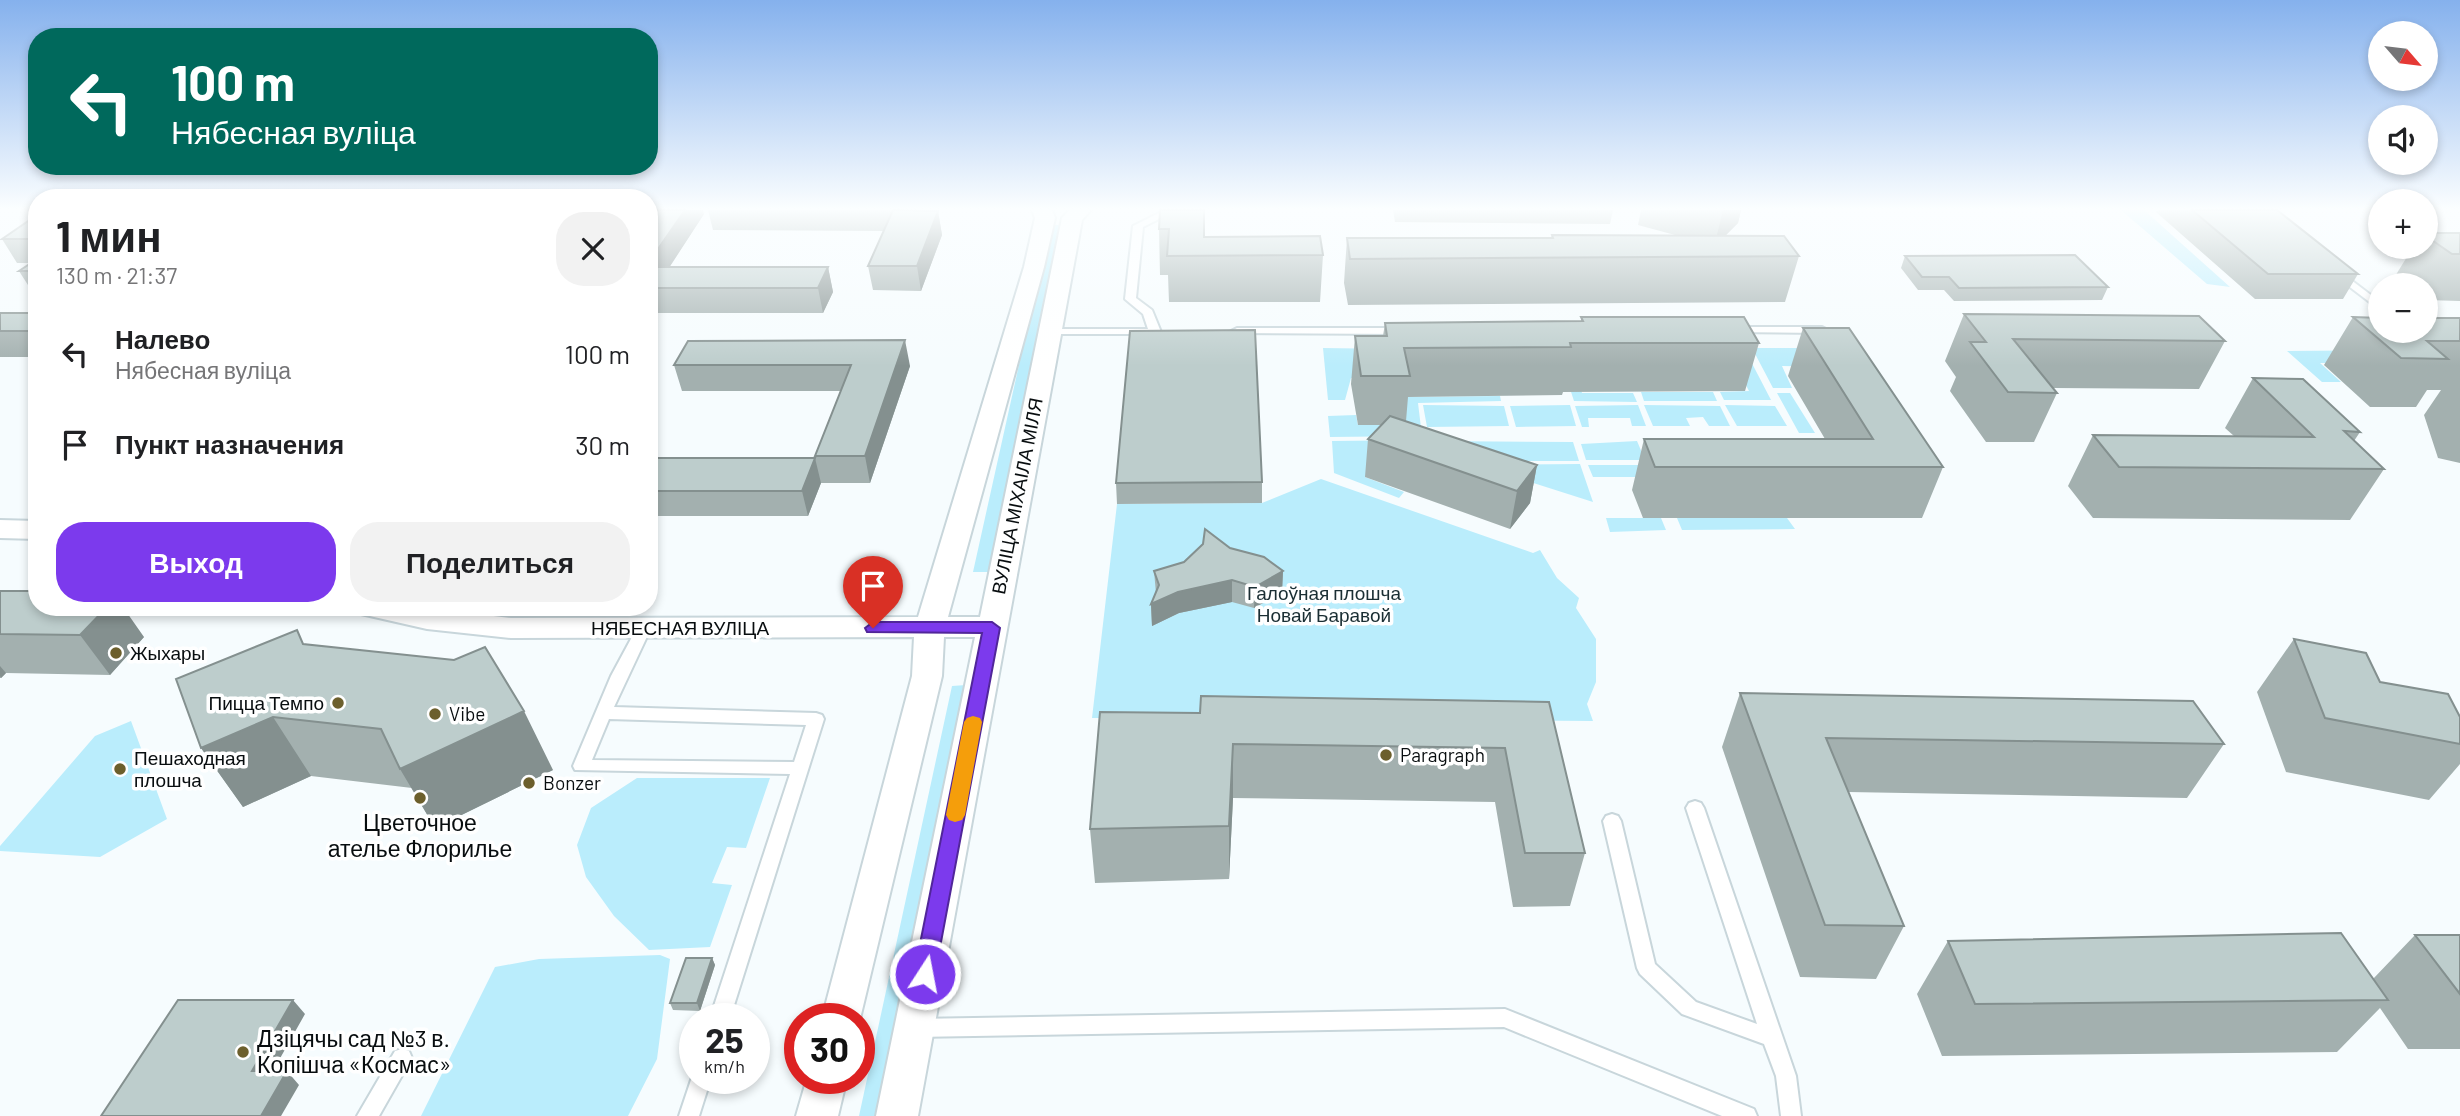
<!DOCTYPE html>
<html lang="ru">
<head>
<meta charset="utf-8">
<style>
	body { margin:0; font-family:Barlow,sans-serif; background:#f2f2f2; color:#202124; height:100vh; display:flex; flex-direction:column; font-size:26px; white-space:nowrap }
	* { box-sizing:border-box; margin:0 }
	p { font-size:23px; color:#757577 }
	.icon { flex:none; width:38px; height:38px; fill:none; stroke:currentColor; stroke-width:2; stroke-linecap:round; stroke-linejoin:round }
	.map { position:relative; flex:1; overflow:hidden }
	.details { position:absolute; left:28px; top:189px; width:630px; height:427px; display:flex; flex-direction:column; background:#fff; border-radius:28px; box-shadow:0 4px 10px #0003 }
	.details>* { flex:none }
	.banner { position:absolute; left:28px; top:28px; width:630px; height:147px; border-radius:28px; box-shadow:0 4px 10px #0003; background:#00695c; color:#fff; overflow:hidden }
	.needle { width:46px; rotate:118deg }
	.fabs { position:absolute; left:2368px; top:21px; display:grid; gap:14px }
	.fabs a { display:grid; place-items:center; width:70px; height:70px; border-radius:50%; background:#fff; box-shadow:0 4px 10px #0003; font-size:35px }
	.speed { position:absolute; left:679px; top:1003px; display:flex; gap:14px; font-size:35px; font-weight:700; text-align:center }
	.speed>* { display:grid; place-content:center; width:91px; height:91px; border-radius:50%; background:#fff; box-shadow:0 4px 10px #0003; line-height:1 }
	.speed small { font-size:18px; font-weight:400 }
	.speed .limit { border:10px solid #d22; background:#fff; color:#111 }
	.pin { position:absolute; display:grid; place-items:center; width:60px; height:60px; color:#fff; margin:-72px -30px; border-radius:50% 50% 50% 0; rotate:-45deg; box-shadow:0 0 7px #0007 }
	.pin .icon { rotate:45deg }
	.me { position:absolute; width:77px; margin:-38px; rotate:11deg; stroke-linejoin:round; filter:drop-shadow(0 0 5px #0008) }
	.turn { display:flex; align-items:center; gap:24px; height:147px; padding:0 28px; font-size:32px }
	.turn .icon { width:91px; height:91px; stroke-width:2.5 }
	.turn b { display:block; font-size:49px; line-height:60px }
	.round { display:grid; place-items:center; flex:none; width:74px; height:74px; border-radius:28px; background:#f2f2f2 }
	.headline { display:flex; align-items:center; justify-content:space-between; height:119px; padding:0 28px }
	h1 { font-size:42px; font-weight:700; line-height:52px }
	.button { display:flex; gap:14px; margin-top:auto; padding:14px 28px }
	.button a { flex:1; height:80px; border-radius:28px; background:#7c3aed; color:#fff; font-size:28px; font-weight:700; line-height:80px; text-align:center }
	.button a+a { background:#f2f2f2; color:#202124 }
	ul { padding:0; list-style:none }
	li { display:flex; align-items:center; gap:21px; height:91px; padding:0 28px }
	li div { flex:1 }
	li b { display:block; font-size:26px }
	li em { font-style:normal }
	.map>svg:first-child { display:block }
</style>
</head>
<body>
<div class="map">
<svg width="2460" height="1116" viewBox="0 0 2460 1116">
	<rect width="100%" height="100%" fill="#f6fcfe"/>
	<path fill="#baedfc" d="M2121 210H2144L2230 287 2207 284Z
		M1050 225H1065L994 572H973Z
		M1323 348 1394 349 1366 377 1351 378 1345 400H1328Z
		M1744 348 1771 400H1724L1720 392 1749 391 1733 360Z
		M1752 348H1827L1839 367 1782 366 1792 388H1773Z
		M1557 349 1573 365 1582 393H1633L1637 402 1574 401Z
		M2408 350 2422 362 2320 363 2341 382H2322L2287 351Z
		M1641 392H1713L1717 401H1644Z
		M1777 393H1790L1815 433H1799Z
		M1500 396 1501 401 1418 403 1422 436 1330 437 1328 416 1356 415 1358 425H1405L1399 397Z
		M1423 405 1504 406 1509 426 1427 427Z
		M1570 405 1576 426 1516 427 1510 406Z
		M1638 405 1646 426H1632L1630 418H1588L1589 427H1582L1575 406Z
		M1644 405 1720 406 1730 426H1709L1703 417 1686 418 1690 426H1653Z
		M1725 405 1775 406 1787 426H1737Z
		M1424 440 1365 477 1404 492 1399 498 1334 473 1332 441Z
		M1431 441 1573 442 1579 461H1468Z
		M1637 441 1645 460H1586L1581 444Z
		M1580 464 1593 502 1477 465Z
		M1588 465H1647L1651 477H1593Z
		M1321 479 1533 553 1540 550 1557 578 1579 598 1576 608 1596 639V682L1587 704 1593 721 1092 718 1117 504 1262 503Z
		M1606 518H1661L1666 530 1610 532Z
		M1677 518H1787L1795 529 1682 530Z
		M966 685 879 1116H859L952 686Z
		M131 721 167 819 100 857 0 851V846L95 736Z
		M637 778H770L746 848 727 847 712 883 732 885 710 947 649 950 614 916 586 877 577 845 591 808Z
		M660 955 670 959 657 1059 628 1116H421L495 967 539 959Z"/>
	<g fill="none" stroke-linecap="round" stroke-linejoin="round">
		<defs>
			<path id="service" d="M1165 210H1177L1143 227 1136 298 1152 310 1161 332 1159 334H1046L1044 332 1050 329H1148L1143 314 1125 299 1133 226Z
				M2338 270 2380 302V310L2334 275 2333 273Z
				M1734 327H1822L1828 330 1822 333 1730 332 1728 330Z
				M1237 328H1402L1408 331 1402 334 1233 333 1231 331Z
				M644 623 651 628 614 707 816 713 822 715 824 719 730 1018H710L790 774 575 770 573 766 611 676 639 624ZM609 719 806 725 794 762 592 760Z
				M1695 801 1701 803 1704 808 1796 1076 1801 1116H1781L1776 1076 1764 1044 1682 1014 1640 974 1637 968 1603 821 1606 816 1612 814 1618 816 1621 821 1655 964 1696 1002 1757 1024 1686 808 1689 803Z
				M1505 1009 1754 1109 1757 1116H1722L1504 1027 915 1037 908 1034 905 1028 908 1022 915 1019Z
				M402 1049 409 1051 412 1058 379 1116H357L395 1051Z
				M694 1071 695 1078H711L699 1116H679Z"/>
			<path id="minor" d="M1032 210H1052L1055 218 1044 267 948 617H980L1062 218 1070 210H1091L1082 220 918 1116H876L975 637H944L942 676 859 1023V1018H822L912 676 914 637 511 638 427 629 361 614 357 607H419L511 618 918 617 1024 267 1035 218Z
				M0 520 37 521V539L0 538Z
				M807 1078H847L838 1116H796Z"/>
		</defs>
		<use href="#service" stroke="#c8d6db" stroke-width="4"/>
		<use href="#minor" stroke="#c8d6db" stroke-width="4"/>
		<use href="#service" fill="#fff" fill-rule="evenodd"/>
		<use href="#minor" fill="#fff" fill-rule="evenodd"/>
	</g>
	<path fill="#a3b0af" d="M649 210 704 214 669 267H828L833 292 823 313H649Z
		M708 210H937L938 211 942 235 921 291 873 290 868 266 884 231 713 230Z
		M1160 210 1205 237 1323 255 1320 302H1169L1168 275H1160L1159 229Z
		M1393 210H1613L1610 224 1395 222Z
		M1641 210H1741L1738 223 1725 236 1799 256 1785 302 1348 305 1344 283 1347 238H1551L1552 235H1675L1638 225Z
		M2158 210H2277L2358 274 2343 299H2255L2156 212Z
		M37 215V296H35L19 271 30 263H17L2 239Z
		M2426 233H2460V301L2426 300V285H2403L2394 278 2413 247H2426Z
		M1905 256 2108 287 2102 300 1954 301 1944 290H1918L1901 268Z
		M0 313H37V357H0Z
		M1964 314 2225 341 2199 389 2053 388 2057 393 2034 442H1986L1950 391 1956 377 1945 361Z
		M1581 317 1759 343 1745 391 1563 392 1562 395 1408 397 1406 421 1537 465 1530 503 1510 529 1365 477 1368 439 1381 425H1358L1351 384 1355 336H1383L1385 323 1581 321Z
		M2353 317 2460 318V463L2438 458 2424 415 2441 390H2427L2416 407H2370L2324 365Z
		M1803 328 1943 467 1922 518H1643L1632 490 1644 439H1825L1788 376Z
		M688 341 910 366 870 483H821L808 516H649V458H815V456L841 391H682L674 365Z
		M2253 378 2360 432 2354 441 2384 469 2350 520 2093 518 2068 486 2093 435 2234 436 2225 428Z
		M1262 482V503L1117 504 1116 483Z
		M1230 548 1283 571 1282 592 1254 608 1232 602 1179 613 1152 626 1151 604 1156 593 1154 571Z
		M0 591 144 637 110 675 6 673 1 678H0Z
		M2294 639 2380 682 2460 717V764L2429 800 2286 772 2257 692Z
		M305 645 553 770 435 828 412 788 311 776 243 807 201 748Z
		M1740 693 2224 744 2187 798 1848 792 1904 926 1876 979 1800 977 1722 747Z
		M1549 702 1585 853 1570 906 1513 907 1495 802 1233 798 1229 879 1095 883 1090 829 1200 713Z
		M2415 935H2460V1049H2408L2380 1008 2337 1052 1942 1056 1917 994 1948 941 2373 979Z
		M712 958 715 965 700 1011 673 1010 670 1003Z"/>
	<path fill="#84908f" d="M685 210H703L704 214 656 288 649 279V262Z
		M1723 210H1741L1738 223 1714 247Z
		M938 211 942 235 921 291 917 266Z
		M828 267 833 292 823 313 818 288Z
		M905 340 910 366 870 483 865 456Z
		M815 458 821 483 808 516 802 491Z
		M1537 465 1530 503 1510 529 1517 491Z
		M1283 571 1282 592 1254 608 1255 587Z
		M1232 580V602L1179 613 1152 626 1151 604 1178 592Z
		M107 607H123L144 637 110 675 80 635Z
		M0 666 6 673 1 678 0 676Z
		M524 711 553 770 435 828 400 769Z
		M273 717 311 776 243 807 201 748Z
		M1233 744V798L1229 879V826Z
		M712 958 715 965 700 1011 697 1003Z
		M293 1000 305 1014 265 1085 252 1071Z
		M287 1071 299 1085 281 1116H261Z"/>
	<path fill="#bdcdcc" stroke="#84908f" stroke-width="2" d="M649 210H685L649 262Z
		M893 210 938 211 917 266H868Z
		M1160 210H1204V237L1320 236 1323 255 1167 256 1169 229H1159Z
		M2192 210H2277L2358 274H2268Z
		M37 215V239H2Z
		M2426 233H2460V254H2452L2426 236Z
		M1552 235 1784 236 1799 256 1350 259 1347 238H1553Z
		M2075 255 2108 287 1959 288 1949 277H1922L1905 256Z
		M37 259V271H19Z
		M649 267H828L818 288H649Z
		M0 313H37V331H0Z
		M1964 314 2199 316 2225 341 2013 339 2057 393 2008 392 1970 342H1986Z
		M1581 317H1744L1759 343H1570L1571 347 1404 348 1410 376H1361L1355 336H1387L1385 323 1583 321Z
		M2353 317 2380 318V331H2426V318H2460V341H2427L2448 359 2401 358Z
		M1803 328H1849L1943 467H1655L1644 439H1873Z
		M1255 330 1262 482 1116 483 1130 331Z
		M905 340 865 456H815L851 365H674L688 341Z
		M2253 378 2303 379 2360 432 2344 431 2384 469 2119 467 2093 435 2314 437Z
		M1390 416 1537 465 1517 491 1368 439Z
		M649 458H815L802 491H649Z
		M1205 529 1230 548 1264 557 1283 571 1255 587 1232 580 1178 592 1151 604 1159 585 1154 571 1184 562 1203 544Z
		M0 591H37V607H107L80 635 0 634Z
		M297 630 303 644 454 660 485 647 524 711 400 769 381 729 273 717 201 748 176 679Z
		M2294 639 2366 653 2380 682 2448 694 2460 717V744L2325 718Z
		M1740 693 2193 701 2224 744 1826 738 1904 926 1825 925Z
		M1201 696 1549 702 1585 853H1525L1505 748 1233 744 1229 826 1090 829 1100 712 1200 713Z
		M2341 933 2388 1000 1975 1004 1948 941Z
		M2415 935H2460V994Z
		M686 958H712L697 1003H670Z
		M178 1000H293L252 1071H287L261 1116H101Z"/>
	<linearGradient id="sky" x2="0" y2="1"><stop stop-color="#85b1ed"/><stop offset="0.57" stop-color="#fbfeff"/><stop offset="1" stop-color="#fbfeff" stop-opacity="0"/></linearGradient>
	<rect width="2460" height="366" fill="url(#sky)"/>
	<path fill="#7c3aed" stroke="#51269a" stroke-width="2" d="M873 622H992L1000 628 935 974 932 981 925 983 917 981 914 974 982 633 867 632 865 628Z"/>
	<path fill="#f59e0b" d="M973 716 980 718 982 722 965 815 962 820 955 822 949 820 946 815 964 722 967 718Z"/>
	<g fill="#6c5f2c" stroke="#fff" stroke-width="2.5">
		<circle cx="116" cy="653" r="7"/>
		<circle cx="338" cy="703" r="7"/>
		<circle cx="435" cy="714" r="7"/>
		<circle cx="1386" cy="755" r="7"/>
		<circle cx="120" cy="769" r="7"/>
		<circle cx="529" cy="783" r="7"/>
		<circle cx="420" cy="798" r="7"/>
		<circle cx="243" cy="1052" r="7"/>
	</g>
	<g text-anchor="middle" stroke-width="7" stroke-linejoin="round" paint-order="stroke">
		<g font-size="19" fill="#080d0f" stroke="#fff">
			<text transform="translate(1017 496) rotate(-79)" y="7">ВУЛІЦА МІХАІЛА МІЛЯ</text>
			<text x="680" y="635">НЯБЕСНАЯ ВУЛІЦА</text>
		</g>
		<g font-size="19" fill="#1a2e33" stroke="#fff">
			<text x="1324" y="600">Галоўная плошча<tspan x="1324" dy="22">Новай Баравой</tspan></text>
		</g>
		<g font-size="19" fill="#080d0f" stroke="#fff" text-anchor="start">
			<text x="130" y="660">Жыхары</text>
			<text x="324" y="710" text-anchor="end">Пицца Темпо</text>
			<text x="449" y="721">Vibe</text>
			<text x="1400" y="762">Paragraph</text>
			<text x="134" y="765">Пешаходная<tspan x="134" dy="22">плошча</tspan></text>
			<text x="543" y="790">Bonzer</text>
		</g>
		<g font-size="23" fill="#080d0f" stroke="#fff">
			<text x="420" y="831">Цветочное<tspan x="420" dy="26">ателье Флорилье</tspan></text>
			<text x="257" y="1047" text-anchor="start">Дзіцячы сад №3 в.<tspan x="257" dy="26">Копішча «Космас»</tspan></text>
		</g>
	</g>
</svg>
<div class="fabs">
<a><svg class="needle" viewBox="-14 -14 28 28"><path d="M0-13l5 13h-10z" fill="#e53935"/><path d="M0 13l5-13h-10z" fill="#757577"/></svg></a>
<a><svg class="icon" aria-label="sound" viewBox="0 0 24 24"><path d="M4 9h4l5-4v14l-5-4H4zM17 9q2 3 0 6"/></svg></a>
<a>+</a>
<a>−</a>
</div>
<div class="speed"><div>25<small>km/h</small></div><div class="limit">30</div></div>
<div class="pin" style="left:873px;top:628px;background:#d93025"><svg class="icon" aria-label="arrive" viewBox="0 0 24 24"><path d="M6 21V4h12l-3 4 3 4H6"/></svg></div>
<svg class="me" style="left:925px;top:974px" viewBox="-20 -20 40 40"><circle r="17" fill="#7c3aed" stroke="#fff" stroke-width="3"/><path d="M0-11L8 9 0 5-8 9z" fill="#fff"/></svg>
<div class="banner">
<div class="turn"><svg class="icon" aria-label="left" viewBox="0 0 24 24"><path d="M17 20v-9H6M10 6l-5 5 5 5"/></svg><div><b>100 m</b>Нябесная вуліца</div></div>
</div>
<section class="details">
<div class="headline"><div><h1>1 мин</h1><p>130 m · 21:37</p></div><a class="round"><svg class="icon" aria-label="close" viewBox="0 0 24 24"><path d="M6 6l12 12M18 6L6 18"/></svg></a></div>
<ul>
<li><svg class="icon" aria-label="left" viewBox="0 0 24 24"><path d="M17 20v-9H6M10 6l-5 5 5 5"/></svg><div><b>Налево</b><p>Нябесная вуліца</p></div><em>100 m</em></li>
<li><svg class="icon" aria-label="arrive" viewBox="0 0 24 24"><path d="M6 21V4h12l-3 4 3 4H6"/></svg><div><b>Пункт назначения</b></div><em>30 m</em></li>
</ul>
<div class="button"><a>Выход</a><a>Поделиться</a></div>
</section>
</div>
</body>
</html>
